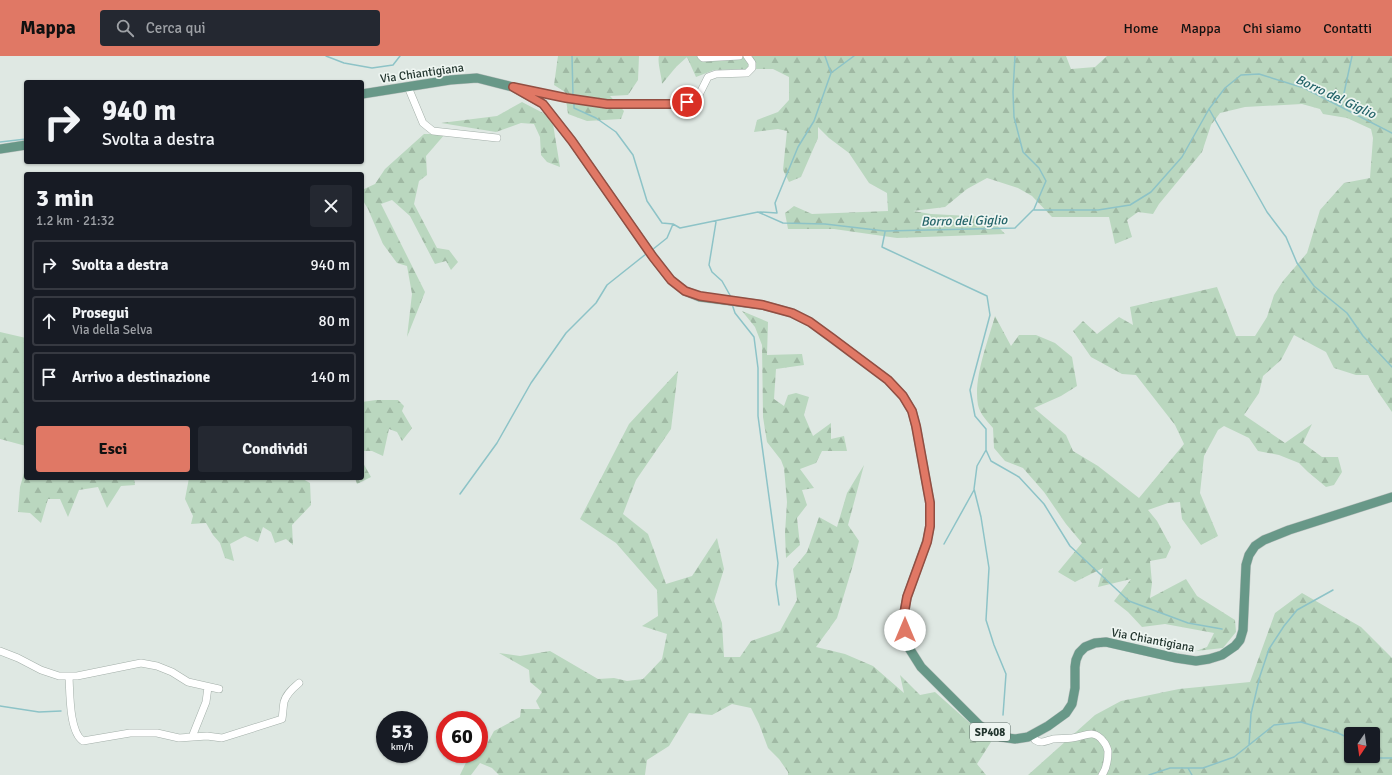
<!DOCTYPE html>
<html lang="it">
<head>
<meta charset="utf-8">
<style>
	body { margin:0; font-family:Signika,sans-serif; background:#242831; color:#f1f3f6; height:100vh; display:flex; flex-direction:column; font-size:15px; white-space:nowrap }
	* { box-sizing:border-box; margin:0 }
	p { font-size:13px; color:#9ea1a6 }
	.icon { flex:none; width:22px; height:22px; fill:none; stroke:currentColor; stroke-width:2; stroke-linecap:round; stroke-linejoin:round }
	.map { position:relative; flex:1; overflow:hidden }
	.sheet { position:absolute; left:24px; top:116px; width:340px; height:308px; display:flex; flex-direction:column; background:#171b24; border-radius:4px; box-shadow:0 1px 3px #0004 }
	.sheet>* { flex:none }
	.guide { position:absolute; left:24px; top:24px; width:340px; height:84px; border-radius:4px; box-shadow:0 1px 3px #0004; background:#171b24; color:#f1f3f6; overflow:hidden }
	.needle { width:26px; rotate:193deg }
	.fabs { position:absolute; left:1344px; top:671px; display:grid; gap:8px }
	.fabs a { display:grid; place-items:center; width:36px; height:36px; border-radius:4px; background:#171b24; box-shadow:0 1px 3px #0004; font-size:20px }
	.speed { position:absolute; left:376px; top:655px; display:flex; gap:8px; font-size:20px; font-weight:700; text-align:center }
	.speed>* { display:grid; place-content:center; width:52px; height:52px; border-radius:50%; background:#171b24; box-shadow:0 1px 3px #0004; line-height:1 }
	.speed small { font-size:10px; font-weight:400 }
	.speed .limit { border:6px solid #d22; background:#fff; color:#111 }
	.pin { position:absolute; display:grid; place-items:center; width:34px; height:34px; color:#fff; margin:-17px; border:2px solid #fff; border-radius:50%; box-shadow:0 1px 4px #0007 }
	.me { position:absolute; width:44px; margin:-22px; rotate:0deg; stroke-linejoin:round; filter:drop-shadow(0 0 3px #0008) }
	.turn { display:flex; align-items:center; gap:14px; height:84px; padding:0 12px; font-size:18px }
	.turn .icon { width:52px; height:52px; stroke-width:2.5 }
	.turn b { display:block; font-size:28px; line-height:34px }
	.round { display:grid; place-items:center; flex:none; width:42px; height:42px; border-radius:4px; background:#242831 }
	.overview { display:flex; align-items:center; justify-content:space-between; height:68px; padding:0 12px }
	h1 { font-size:24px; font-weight:700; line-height:30px }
	.cta { display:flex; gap:8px; margin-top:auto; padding:8px 12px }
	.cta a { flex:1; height:46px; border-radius:4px; background:#e07865; color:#111; font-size:16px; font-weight:700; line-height:46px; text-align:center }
	.cta a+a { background:#242831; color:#f1f3f6 }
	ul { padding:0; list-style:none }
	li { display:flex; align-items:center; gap:12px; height:50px; margin:0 8px 6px; padding:0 4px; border:2px solid #363941; border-radius:4px }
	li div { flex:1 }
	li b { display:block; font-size:15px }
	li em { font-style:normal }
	header { display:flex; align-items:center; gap:24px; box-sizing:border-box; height:56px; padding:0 20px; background:#e07865; color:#111 }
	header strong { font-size:19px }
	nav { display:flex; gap:22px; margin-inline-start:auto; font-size:14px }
	.search { width:280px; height:36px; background:#242831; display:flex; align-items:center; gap:10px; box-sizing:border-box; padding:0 14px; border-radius:4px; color:#9ea1a6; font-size:15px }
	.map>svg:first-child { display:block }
</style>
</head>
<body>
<header>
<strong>Mappa</strong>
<div class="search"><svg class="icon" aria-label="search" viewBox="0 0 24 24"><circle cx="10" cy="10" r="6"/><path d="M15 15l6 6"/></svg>Cerca qui</div>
<nav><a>Home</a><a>Mappa</a><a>Chi siamo</a><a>Contatti</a></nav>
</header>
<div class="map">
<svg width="1392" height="719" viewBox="0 0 1392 719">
	<defs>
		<pattern id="forest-firs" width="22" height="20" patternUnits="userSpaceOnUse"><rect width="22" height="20" fill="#bad7bf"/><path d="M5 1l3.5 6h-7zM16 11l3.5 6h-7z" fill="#a0b9a4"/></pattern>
	</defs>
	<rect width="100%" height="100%" fill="#dfe8e3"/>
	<path fill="url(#forest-firs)" fill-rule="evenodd" d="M558 0H639L638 24 628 39 610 40 624 55 621 63 587 65 568 58 565 36 554 29Z
		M659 0H1066L1071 13 1095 11 1107 0H1392V356L1374 330 1368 319H1356L1334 312 1326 296 1294 279 1281 304 1263 320 1259 337 1244 359 1285 387 1312 368 1303 387 1322 401H1338L1342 416 1334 429 1326 431 1308 416 1299 407 1279 399 1258 395 1249 382 1224 370 1218 374 1204 400 1200 437 1218 480 1201 489 1182 463 1180 446 1168 447 1148 454 1157 465 1171 491 1166 502 1150 505 1152 527 1150 542 1186 523 1197 540 1235 564 1236 576 1223 592 1196 595 1207 591 1214 577 1165 568 1142 571 1128 556 1114 545 1131 523 1098 531 1103 512 1075 526 1058 516 1082 487 1066 468 1044 436 1023 412 1005 405 994 392 993 372C987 365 980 358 978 349 973 323 988 285 995 260L1011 290 1019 279H1036L1055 287 1072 301 1077 330 1061 340 1034 352 1066 379 1073 395 1098 410 1139 442 1184 388 1175 369 1136 319 1122 318 1091 301 1073 275 1083 265 1097 278 1119 261 1133 269 1130 251 1217 231 1236 280H1255L1267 261 1274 239 1283 225 1307 197 1320 154 1344 127 1370 122 1373 82 1371 73 1347 62 1323 58 1320 53 1302 48 1245 51 1220 57 1211 69 1202 96 1159 148 1153 158 1138 156 1127 164 1132 181 1115 188 1109 161H1052L1032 140 1018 132 987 122 967 133 945 151 913 155 931 158 989 161 1005 178 897 182 834 173H788L785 157 794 150 812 158 888 155 887 137 869 127 849 97 829 82 818 71V82L801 121 789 126 783 114 787 75 778 73 754 76 757 64 778 56 789 44V21L773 13H745L714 14 696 21 687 1 676 11 662 28C662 21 657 6 659 0Z
		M522 46 545 58 553 68 560 111 547 106 541 99 540 81 534 68 521 67 496 76 441 67 497 60Z
		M424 78H445L426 100 427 119 419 125 414 148 437 192 449 194 458 206 451 214 446 205 435 208 410 160 392 144 381 148 425 236 407 281 412 238 407 210 397 207 383 188 368 153 362 143V134L375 128 385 113Z
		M742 255 768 266 767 299 802 298 804 309 776 313 774 343 784 350 788 339 796 337 809 341 804 359 813 380 831 367V383L844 380 847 395H822L816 407 800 413 814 432 802 434 807 449 797 462 800 489 786 502 785 477 787 446 784 412 781 404 767 386 763 361 762 289 755 271Z
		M0 276 26 282V390L0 383Z
		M678 315 671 373 636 424 623 458 648 478 666 528 692 520 717 482 724 513 714 545 722 567 724 601H740L751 585 780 575 797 544 793 513 807 496 819 461 837 471 847 437 864 409 848 469 859 485 853 509 837 562 816 591 845 598 873 610 904 637 900 619 920 639 935 636 991 686 977 708 986 719H788V716L779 703 768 692 759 668 751 652 732 648 712 659 689 657 669 690 647 704 645 719H499L492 712 480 707 471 719H460L470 698H479V688H487L494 675 520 661 521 653H540L536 645 542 636 530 626 529 614 499 597 520 600 550 595 598 623 614 622 627 625 643 623 662 603 667 578 642 570 658 560 657 534 616 487 580 463 629 368Z
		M376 344H398L404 350 402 355 412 372 402 385 397 376 389 373 383 400 372 395H362V346Z
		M362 405 371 421 357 428 355 422H362Z
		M26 410V422H134L135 429 121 430 107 452 98 431 79 434 68 461 60 443H48L41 467 30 457 18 456 20 431Z
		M189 422H301L310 427 311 449 292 469 293 489 286 483 275 487 271 476 263 471 258 486 245 480 230 488 234 505 225 502 220 487 213 479 206 467 191 468 193 460 185 443Z
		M1302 537 1361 571 1392 602V719H1028L1095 659 1121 645 1179 633 1250 626 1275 557ZM1351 678H1373V700H1351Z"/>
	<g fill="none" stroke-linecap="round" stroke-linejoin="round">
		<path stroke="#8dc3c7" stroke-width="1.5" d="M326 0 344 7 372 12 393 9 400 0
			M572 0 573 40
			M825 0 831 17
			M1015 0 1013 36 1014 61 1023 96 1039 112 1046 125 1034 153
			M574 46V52L596 62 616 76 633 99 647 145 662 167 673 168 680 172 758 156 783 167 825 168 885 175 1015 172 1033 154H1098L1130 149 1151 136 1182 101 1209 53 1225 32 1241 19 1259 18 1304 32 1392 77
			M1341 51 1352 0
			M1209 53 1267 156 1286 181 1297 207 1314 230 1347 257 1363 280 1392 311
			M0 86 26 83
			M760 156 777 157 775 147 798 91 814 65 831 17 854 0
			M716 166 709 209 712 216 722 225 731 241
			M885 176 882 191 987 240 990 259 970 334 975 360 986 373V394L977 410 974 433 981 461 989 512 986 564 994 589 1006 618 1003 659
			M652 194 667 182 673 168
			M732 248 735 257 754 281 758 312V360L778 507 776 528 779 549
			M986 394 991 405 1019 421 1044 448 1070 490 1129 545 1188 567 1222 573
			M460 438 497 387 531 327 566 277 596 247 607 229 646 198
			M944 488 974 434
			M0 650 39 656 61 655
			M1249 689 1251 658 1260 620 1269 593 1284 570 1297 554 1333 534
			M1372 700 1374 702H1392
			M1188 712 1192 719
			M1149 719 1170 712H1203L1234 701 1274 669 1301 666 1338 677 1351 683"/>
		<defs>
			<path id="minor" d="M701 0 703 2 739 0
				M408 31 423 67 433 75 497 82
				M519 32 566 42 607 48 677 49 697 43 708 21 716 18 747 17 752 12V7L747 0
				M0 595 18 602 41 614 59 620H77L141 607 157 610 172 616 188 626 219 633
				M69 621C70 636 69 676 83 685L130 677H157L179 682 207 680 222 682 282 663C283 657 283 651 284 646 286 638 293 632 299 627
				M1033 678 1035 684C1041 688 1046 685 1053 683 1059 682 1065 683 1072 682 1084 681 1093 672 1103 685 1106 688 1107 691 1108 695 1108 704 1107 712 1102 719
				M192 681 206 646 208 631"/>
			<path id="major" d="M362 38 450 24 477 22 513 31 543 48 572 85 653 201 671 224 685 235 700 241 763 249 792 257 810 266 888 324 903 340 912 355 916 370 930 447V470L927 485 907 541 904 558 905 574 909 592 921 611 979 669 991 677 1001 681 1015 683 1028 681 1048 670 1066 657 1072 648 1075 632V611L1076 604 1079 597 1085 591 1095 587 1106 586 1176 602 1196 605 1209 603 1222 599 1235 590 1240 584 1243 574 1246 509 1249 499 1255 490 1264 484 1289 474 1392 441
				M0 93 26 89"/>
		</defs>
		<use href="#minor" stroke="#a3afa9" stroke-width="8"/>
		<use href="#major" stroke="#bdc2c0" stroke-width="10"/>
		<use href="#minor" stroke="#fff" stroke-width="7"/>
		<use href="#major" stroke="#689888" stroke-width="9"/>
	</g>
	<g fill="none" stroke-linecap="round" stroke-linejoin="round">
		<defs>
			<path id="route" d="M687 46 677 48H607L566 42 513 31 543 48 572 85 653 201 671 224 685 235 700 240 763 249 792 257 810 266 832 282 888 324 903 340 912 355 916 370 930 447V470L927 486 907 541 904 558 905 574"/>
		</defs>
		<use href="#route" stroke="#924e42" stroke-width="10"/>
		<use href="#route" stroke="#e07865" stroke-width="7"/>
	</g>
	<g text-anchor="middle" stroke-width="3.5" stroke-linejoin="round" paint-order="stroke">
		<rect fill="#eef5f1" stroke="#5f6f68" stroke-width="1" x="970" y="667" width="40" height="18" rx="3"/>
		<g font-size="11" font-weight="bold" fill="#22352e">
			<text x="990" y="680">SP408</text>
		</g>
		<g font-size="12" fill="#22352e" stroke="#eef5f1">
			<text transform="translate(422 17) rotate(-8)" y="4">Via Chiantigiana</text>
			<text transform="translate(1153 584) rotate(11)" y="4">Via Chiantigiana</text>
		</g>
		<g font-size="13" font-style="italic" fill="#246469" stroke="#eef5f1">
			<text transform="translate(1336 40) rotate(25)" y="5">Borro del Giglio</text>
			<text transform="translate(964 164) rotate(-1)" y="5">Borro del Giglio</text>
		</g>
	</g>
</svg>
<div class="fabs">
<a><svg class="needle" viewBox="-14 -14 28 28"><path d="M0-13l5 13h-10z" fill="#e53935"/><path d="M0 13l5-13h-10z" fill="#9ea1a6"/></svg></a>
</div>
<div class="speed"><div>53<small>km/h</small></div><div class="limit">60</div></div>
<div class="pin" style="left:687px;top:46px;background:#d93025"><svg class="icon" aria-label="arrive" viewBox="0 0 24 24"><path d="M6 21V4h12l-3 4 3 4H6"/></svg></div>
<svg class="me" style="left:905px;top:574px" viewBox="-20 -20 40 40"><circle r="19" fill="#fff"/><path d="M0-13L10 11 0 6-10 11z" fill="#e07865"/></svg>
<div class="guide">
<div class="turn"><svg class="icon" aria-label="right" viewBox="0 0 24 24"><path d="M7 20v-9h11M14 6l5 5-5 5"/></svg><div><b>940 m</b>Svolta a destra</div></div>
</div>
<section class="sheet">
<div class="overview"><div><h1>3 min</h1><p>1.2 km · 21:32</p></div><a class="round"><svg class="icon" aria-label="close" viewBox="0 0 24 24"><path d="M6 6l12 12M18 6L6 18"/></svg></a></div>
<ul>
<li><svg class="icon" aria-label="right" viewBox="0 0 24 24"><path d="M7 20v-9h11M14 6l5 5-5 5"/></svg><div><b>Svolta a destra</b></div><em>940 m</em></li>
<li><svg class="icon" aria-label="ahead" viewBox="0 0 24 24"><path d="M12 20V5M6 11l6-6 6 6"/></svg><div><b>Prosegui</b><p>Via della Selva</p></div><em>80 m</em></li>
<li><svg class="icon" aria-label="arrive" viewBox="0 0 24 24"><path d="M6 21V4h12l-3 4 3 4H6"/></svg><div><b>Arrivo a destinazione</b></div><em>140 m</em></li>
</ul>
<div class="cta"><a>Esci</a><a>Condividi</a></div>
</section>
</div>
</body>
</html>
